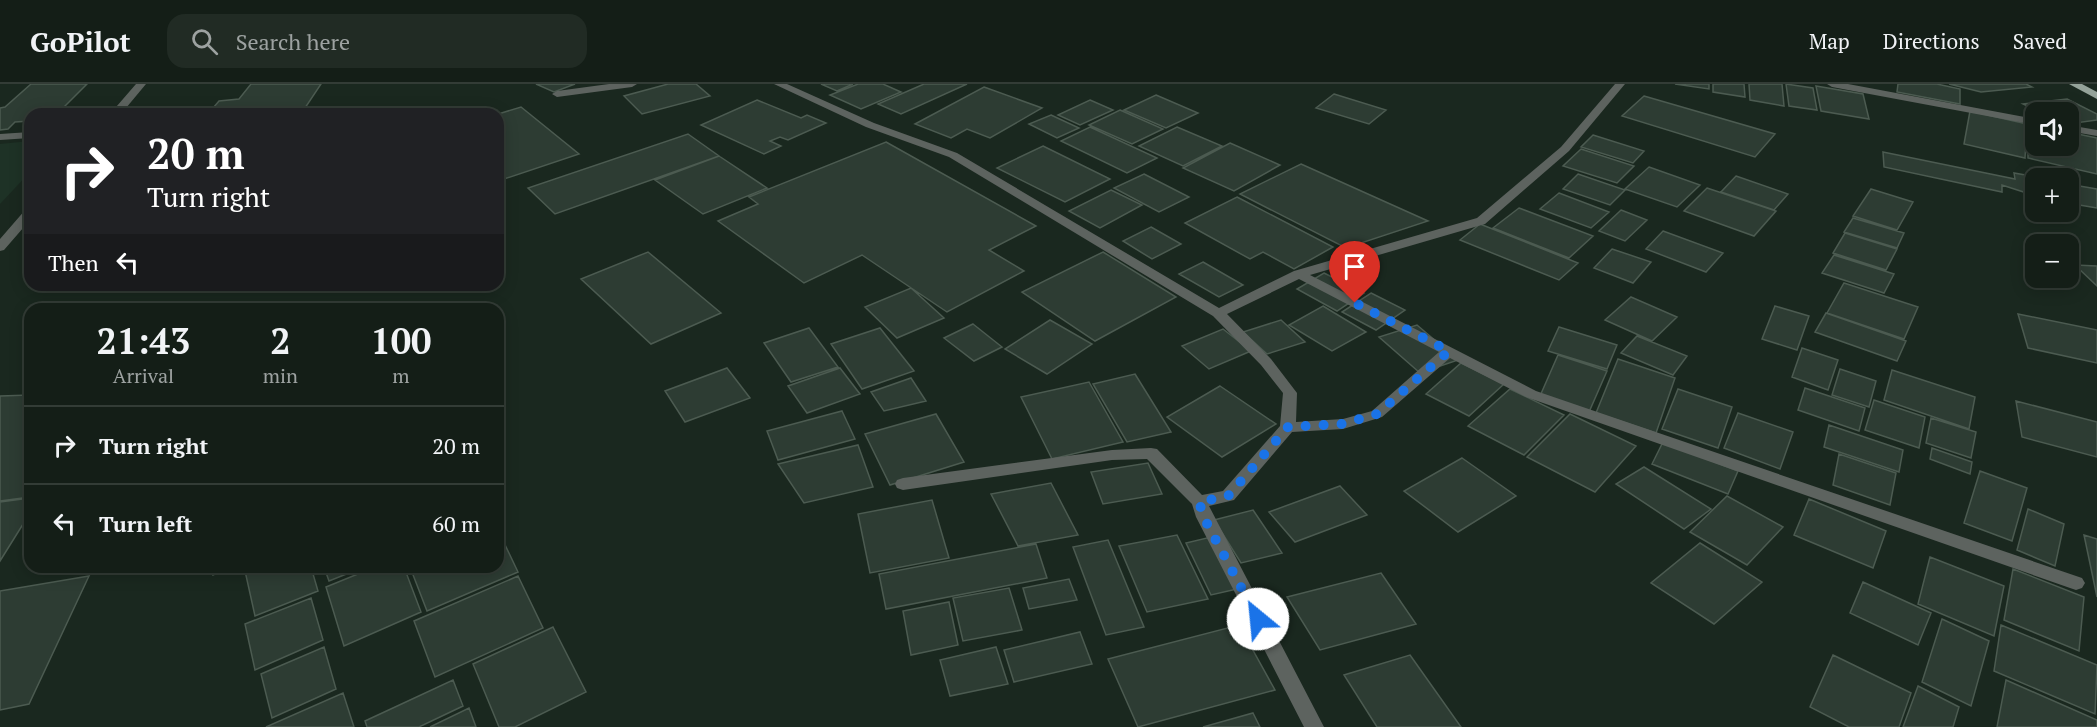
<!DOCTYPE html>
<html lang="en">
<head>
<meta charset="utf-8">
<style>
	body { margin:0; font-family:"PT Serif",serif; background:#212b24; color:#f1f3f6; height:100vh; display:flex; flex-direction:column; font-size:22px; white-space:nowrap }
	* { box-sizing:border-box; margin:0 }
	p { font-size:20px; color:#9da2a1 }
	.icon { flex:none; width:33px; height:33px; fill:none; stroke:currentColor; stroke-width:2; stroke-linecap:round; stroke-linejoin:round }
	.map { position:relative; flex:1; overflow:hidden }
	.panel { position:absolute; left:24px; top:219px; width:480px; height:270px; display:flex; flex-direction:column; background:#141e17; border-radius:18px; box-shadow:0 3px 15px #0003,0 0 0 2px #333c36 }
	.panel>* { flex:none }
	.banner { position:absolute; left:24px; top:24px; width:480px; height:183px; border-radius:18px; box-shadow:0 3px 15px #0003,0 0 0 2px #333c36; background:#202124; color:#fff; overflow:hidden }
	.buttons { position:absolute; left:2025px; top:18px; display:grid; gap:12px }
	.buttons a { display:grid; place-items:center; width:54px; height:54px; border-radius:12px; background:#141e17; box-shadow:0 3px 15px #0003,0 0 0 2px #333c36; font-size:30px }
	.pin { position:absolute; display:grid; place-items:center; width:51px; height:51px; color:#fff; margin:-62px -26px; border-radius:50% 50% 50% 0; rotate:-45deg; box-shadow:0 0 6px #0007 }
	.pin .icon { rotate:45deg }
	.me { position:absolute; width:66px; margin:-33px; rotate:332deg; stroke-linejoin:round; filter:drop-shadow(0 0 4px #0008) }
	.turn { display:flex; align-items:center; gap:21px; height:126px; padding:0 24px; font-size:27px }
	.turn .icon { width:78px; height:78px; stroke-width:2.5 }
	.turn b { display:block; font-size:42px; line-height:51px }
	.then { display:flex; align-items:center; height:57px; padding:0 24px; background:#0003; gap:12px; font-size:22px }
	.eta { display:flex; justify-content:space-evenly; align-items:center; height:102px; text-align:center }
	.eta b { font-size:36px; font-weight:800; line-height:42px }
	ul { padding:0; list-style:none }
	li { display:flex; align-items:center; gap:18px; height:78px; padding:0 24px; border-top:2px solid #333c36 }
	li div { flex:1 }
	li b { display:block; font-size:22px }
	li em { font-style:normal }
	header { display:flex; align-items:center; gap:36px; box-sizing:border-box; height:84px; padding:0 30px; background:#141e17; border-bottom:2px solid #333c36 }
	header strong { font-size:28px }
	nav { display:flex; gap:33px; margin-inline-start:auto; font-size:21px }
	.search { width:420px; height:54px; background:#212b24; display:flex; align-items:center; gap:15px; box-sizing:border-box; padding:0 21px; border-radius:18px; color:#9da2a1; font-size:22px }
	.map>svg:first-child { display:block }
</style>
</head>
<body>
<header>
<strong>GoPilot</strong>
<div class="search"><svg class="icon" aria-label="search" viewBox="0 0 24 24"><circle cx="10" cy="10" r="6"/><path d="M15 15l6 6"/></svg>Search here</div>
<nav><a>Map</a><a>Directions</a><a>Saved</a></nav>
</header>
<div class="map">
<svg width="2097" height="643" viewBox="0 0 2097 643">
	<rect width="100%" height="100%" fill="#1a281f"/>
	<path fill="#1e3226" d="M30 57V88L0 120V60Z"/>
	<path fill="#2d3c33" stroke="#4c5b51" stroke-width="1.5" d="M31 0H87L57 30H30V37L15 38 8 45 0 46V24L5 23Z
		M251 0H321L303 27 208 30 219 17 239 15Z
		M536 0H575L554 8Z
		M668 0H696L710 12 642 30 624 12Z
		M821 0H853L837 7Z
		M858 0H883L901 8 861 25 830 11Z
		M924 0H967L901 30 878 20Z
		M1675 0H1709V5Z
		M1713 0H1744L1745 13 1713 8Z
		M1749 0H1782L1784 22 1750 16Z
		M1786 0 1813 4 1817 26 1789 22Z
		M1898 0H1937L1960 5V20L1897 8Z
		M1949 0H2026L2032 3 1981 8Z
		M1816 2 1863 10 1869 35 1821 27Z
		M984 3 1042 24 990 54 967 45 951 54 915 40Z
		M1334 10 1386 26 1369 40 1316 24Z
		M1156 11 1198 29 1166 44 1124 26Z
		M1644 12 1775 50 1755 73 1622 32Z
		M2067 15 2097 30V36L2068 40V28H2040L2023 20Z
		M757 16 801 34 807 31 826 39 788 56 780 53 770 57 781 62 764 70 701 41Z
		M1090 16 1113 26 1080 41 1058 31Z
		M521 23 579 70 498 97V30Z
		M1120 26 1163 45 1132 60 1089 41Z
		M1970 27 2027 40 2025 74 1964 60Z
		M1051 31 1079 44 1057 54 1029 40Z
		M2028 40 2036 41V62H2068V48L2097 54V90L2028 74Z
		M1090 43 1157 74 1127 89 1061 57Z
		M1177 43 1222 62 1183 82 1139 62Z
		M688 50 719 72 555 130 528 104Z
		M1593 51 1644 67 1633 79 1581 63Z
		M886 58 1036 142 989 166 1024 187 947 228 862 171 804 199 718 137 758 120 749 113Z
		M1230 59 1280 81 1234 107 1183 84Z
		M1043 62 1110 95 1065 118 997 84Z
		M1581 65 1634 82 1617 99 1563 82Z
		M1883 68 2015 95 2014 89 2043 94H2036V112L2002 101V108L1884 83Z
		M719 72 767 104 703 130 655 96Z
		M1301 80 1428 137 1346 164 1240 110Z
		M1649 83 1700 101 1677 123 1625 105Z
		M1144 90 1189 113 1159 128 1114 104Z
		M1578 90 1625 106 1610 121 1563 105Z
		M1736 92 1788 110 1774 126 1721 108Z
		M2068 100 2097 105V124L2068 119Z
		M1707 104 1776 127 1754 152 1684 127Z
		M1871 105 1913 118 1897 146 1853 132Z
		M1111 106 1142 121 1100 144 1069 127Z
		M1559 109 1609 128 1591 144 1540 125Z
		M1237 113 1333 163 1294 185 1263 168 1250 175 1185 139Z
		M1519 124 1593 152 1569 174 1493 144Z
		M1621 126 1647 136 1625 157 1599 147Z
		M1853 134 1904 149 1897 164 1844 148Z
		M1480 140 1578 179 1559 196 1460 156Z
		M1151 143 1181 160 1152 175 1123 157Z
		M1663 147 1723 169 1706 188 1646 165Z
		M1845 149 1897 165 1886 186 1833 169Z
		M1612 165 1651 178 1633 199 1594 184Z
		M648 168 721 229 651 260 581 195Z
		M1103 168 1176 213 1095 257 1022 208Z
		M1834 171 1894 190 1884 209 1822 189Z
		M1203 178 1243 201 1219 213 1179 190Z
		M2075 181 2097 182V202Z
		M1324 189 1364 209 1337 227 1297 205Z
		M1844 199 1918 223 1904 255 1827 229Z
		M911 204 944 234 897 254 865 223Z
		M1371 209 1405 226 1376 246 1342 228Z
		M1631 213 1677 233 1652 257 1605 236Z
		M1323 222 1366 248 1332 267 1289 241Z
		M1775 222 1809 232 1797 266 1762 255Z
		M1826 229 1906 257 1897 277 1815 248Z
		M2018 230 2097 246V279L2028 264Z
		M1050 236 1092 260 1047 290 1005 265Z
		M1281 236 1305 258 1267 270 1243 248Z
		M973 240 1002 263 974 277 944 254Z
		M1417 241 1458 276 1420 289 1379 253Z
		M1559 243 1617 261 1607 285 1548 267Z
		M809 244 838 283 791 298 764 259Z
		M880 244 914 287 862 305 831 260Z
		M1223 245 1251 267 1209 285 1182 262Z
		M1637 252 1687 272 1673 291 1621 269Z
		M1802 264 1838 276 1828 306 1792 293Z
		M1558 271 1607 287 1589 328 1540 312Z
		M1618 275 1675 294 1656 349 1596 329Z
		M1461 279 1504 300 1469 332 1426 310Z
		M727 284 750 314 685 338 665 307Z
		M840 284 860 310 807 329 788 302Z
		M1840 285 1876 297 1869 323 1832 311Z
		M1892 286 1975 313 1969 345 1884 316Z
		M1135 290 1171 348 1127 358 1093 300Z
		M911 294 926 317 884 327 871 308Z
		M1089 298 1123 358 1052 375 1021 313Z
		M1220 302 1276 340 1222 373 1167 333Z
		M1805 304 1865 324 1859 347 1798 326Z
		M1510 305 1564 331 1524 371 1468 342Z
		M1678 305 1732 323 1718 364 1662 345Z
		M30 311V413L0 417V312Z
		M1874 316 1925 333 1919 364 1865 346Z
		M2016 317 2097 338V373L2022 353Z
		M842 327 855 355 778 376 767 347Z
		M1738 329 1793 348 1780 385 1724 364Z
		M936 330 964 378 890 401 865 350Z
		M1570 330 1636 362 1595 408 1527 373Z
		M1931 334 1976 348 1971 374 1926 359Z
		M1829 341 1903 366 1899 388 1824 363Z
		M1663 358 1738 387 1728 410 1652 380Z
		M858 361 873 403 804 419 778 380Z
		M1932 364 1972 378 1970 390 1930 375Z
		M1839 370 1896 389 1890 421 1833 401Z
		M1462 374 1516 412 1458 448 1404 407Z
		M1148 379 1162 410 1103 420 1091 388Z
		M1644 383 1711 425 1684 445 1616 400Z
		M1980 387 2027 404 2012 457 1964 439Z
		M1051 399 1078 451 1018 462 991 410Z
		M1340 402 1367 431 1295 458 1269 428Z
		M1727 412 1783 443 1747 481 1690 448Z
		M30 414V429L0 477V418Z
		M1809 415 1886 447 1873 484 1794 451Z
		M932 416 949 474 870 489 858 430Z
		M2028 425 2064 440 2055 482 2017 466Z
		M1253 426 1282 469 1241 479 1214 436Z
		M498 446 518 488 427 527 410 483H498Z
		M1177 451 1208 515 1147 528 1119 462Z
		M2084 451 2097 455V513Z
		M1211 453 1237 505 1211 511 1186 459Z
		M1108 456 1144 543 1106 551 1073 463Z
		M1700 459 1762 498 1714 540 1651 499Z
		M1036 460 1047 494 886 525 879 490Z
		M1930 473 2004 502 1994 552 1918 520Z
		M212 483H233L213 491Z
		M255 483H311L318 507 255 532 245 487Z
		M324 483H364L329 497Z
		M375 483H404L421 528 344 562 326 503Z
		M2013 485 2084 513 2079 567 2004 536Z
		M1381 489 1416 540 1320 566 1287 513Z
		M89 492 29 620 0 626V507Z
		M518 492 543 544 435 593 414 537Z
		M1069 495 1077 516 1029 525 1023 504Z
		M1863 498 1931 529 1918 561 1850 529Z
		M1009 504 1022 546 963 557 953 514Z
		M311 514 323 556 255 586 245 540Z
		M949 518 958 561 911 571 903 527Z
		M1942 535 1989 557 1971 622 1922 598Z
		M1239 541 1275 606 1138 643 1108 575Z
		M2001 541 2097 581 2095 630 1994 587Z
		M553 543 586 608 515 643H499L473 580Z
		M1080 548 1092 580 1014 598 1004 566Z
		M324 563 336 605 272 634 261 590Z
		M996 563 1008 600 950 612 940 576Z
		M1410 571 1461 643H1377L1344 591Z
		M1833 571 1911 609 1899 643H1849L1810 623Z
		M453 596 463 622 419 643H367L365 637Z
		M2006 596 2097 636V643H1997Z
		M1918 602 1959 623 1953 643H1903Z
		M343 609 354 643H266Z
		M469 624 476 643H430Z
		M1253 629 1260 643H1203Z"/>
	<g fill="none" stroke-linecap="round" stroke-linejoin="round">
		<path fill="#5d635f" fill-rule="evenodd" d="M136 0H146L121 30H110Z
			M609 0H637L632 3 557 13 552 10 557 7Z
			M774 0H787L874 39 957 69 1219 224 1294 187 1477 134 1561 63 1615 0H1625L1569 67 1485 140 1310 191 1536 307 2082 494 2085 499 2082 504 2076 506 2070 504 1526 313 1450 274 1382 333 1343 345 1292 348 1234 416 1209 422 1324 643H1304L1196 433 1192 420 1147 375 1112 376 903 406 897 404 895 400 897 396 903 394 1112 366 1151 364 1157 365 1202 411 1223 407 1280 342 1283 309 1261 281 1213 232 949 73 866 43ZM1299 195 1439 268 1372 327 1343 335 1296 338 1297 309 1271 275 1227 230Z
			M1827 0H1848L2036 35V41L1832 3Z
			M2068 41 2097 46V52L2068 47Z
			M30 48V54L0 56V50Z
			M30 124V136L4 166 0 167V155L26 125Z"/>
		<path fill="#95a39a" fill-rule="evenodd" d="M2069 0H2082L2097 8V15Z"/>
	</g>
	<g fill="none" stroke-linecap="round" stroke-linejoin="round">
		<path stroke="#1a73e8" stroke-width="10" stroke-dasharray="0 18" d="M1258 535 1204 434 1199 418 1228 412 1288 343 1343 340 1377 330 1449 267 1355 219"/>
	</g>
</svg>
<div class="buttons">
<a><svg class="icon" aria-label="sound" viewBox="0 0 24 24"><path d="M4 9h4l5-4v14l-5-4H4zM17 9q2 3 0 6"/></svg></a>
<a>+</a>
<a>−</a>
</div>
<div class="pin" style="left:1355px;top:219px;background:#d93025"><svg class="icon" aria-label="arrive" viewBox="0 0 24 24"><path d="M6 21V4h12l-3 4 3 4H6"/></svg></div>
<svg class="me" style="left:1258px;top:535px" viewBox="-20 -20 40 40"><circle r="19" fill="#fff"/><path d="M0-13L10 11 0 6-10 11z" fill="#1a73e8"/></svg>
<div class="banner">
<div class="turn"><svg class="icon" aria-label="right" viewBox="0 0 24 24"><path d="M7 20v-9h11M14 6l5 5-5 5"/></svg><div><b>20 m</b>Turn right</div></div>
<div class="then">Then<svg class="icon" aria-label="left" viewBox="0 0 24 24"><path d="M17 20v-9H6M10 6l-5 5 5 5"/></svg></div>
</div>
<section class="panel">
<div class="eta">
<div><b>21:43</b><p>Arrival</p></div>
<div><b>2</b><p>min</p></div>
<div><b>100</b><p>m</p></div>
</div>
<ul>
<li><svg class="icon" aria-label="right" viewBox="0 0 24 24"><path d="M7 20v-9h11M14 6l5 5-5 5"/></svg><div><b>Turn right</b></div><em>20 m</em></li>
<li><svg class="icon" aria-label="left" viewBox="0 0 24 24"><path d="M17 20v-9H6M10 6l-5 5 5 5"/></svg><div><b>Turn left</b></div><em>60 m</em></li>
</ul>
</section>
</div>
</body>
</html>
